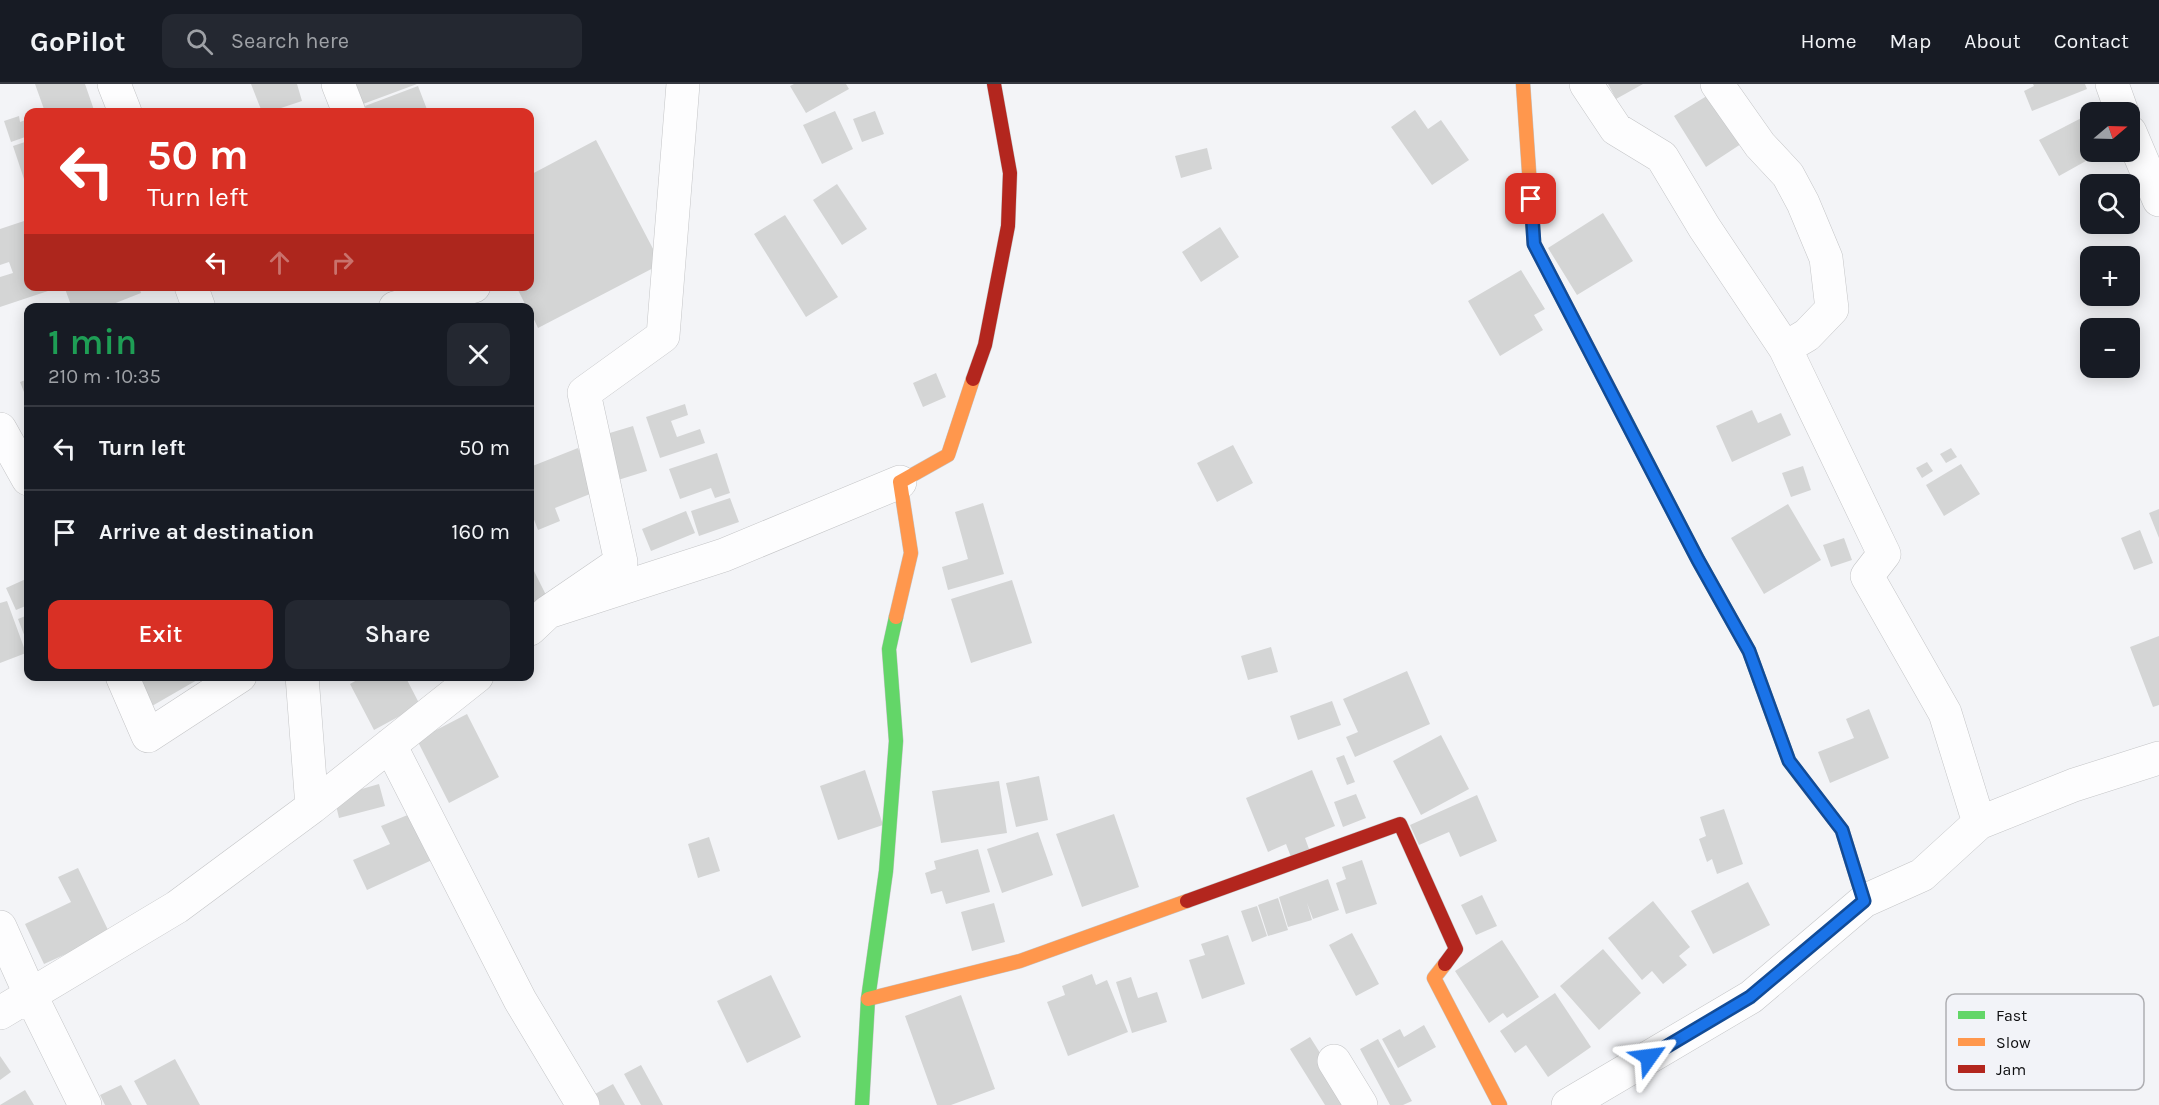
<!DOCTYPE html>
<html lang="en">
<head>
<meta charset="utf-8">
<style>
	body { margin:0; font-family:Karla,sans-serif; background:#242831; color:#f1f3f6; height:100vh; display:flex; flex-direction:column; font-size:22px; white-space:nowrap }
	* { box-sizing:border-box; margin:0 }
	p { font-size:20px; color:#9ea1a6 }
	.icon { flex:none; width:33px; height:33px; fill:none; stroke:currentColor; stroke-width:2; stroke-linecap:round; stroke-linejoin:round }
	.map { position:relative; flex:1; overflow:hidden }
	.side { position:absolute; left:24px; top:219px; width:510px; height:378px; display:flex; flex-direction:column; background:#171b24; border-radius:12px; box-shadow:0 3px 15px #0003 }
	.side>* { flex:none }
	.guide { position:absolute; left:24px; top:24px; width:510px; height:183px; border-radius:12px; box-shadow:0 3px 15px #0003; background:#d93025; color:#fff; overflow:hidden }
	.needle { width:39px; rotate:71deg }
	.fabs { position:absolute; left:2080px; top:18px; display:grid; gap:12px }
	.fabs a { display:grid; place-items:center; width:60px; height:60px; border-radius:12px; background:#171b24; box-shadow:0 3px 15px #0003; font-size:30px }
	.pin { position:absolute; display:grid; place-items:center; width:51px; height:51px; color:#fff; margin:-26px; border-radius:12px; box-shadow:0 3px 9px #0006 }
	.me { position:absolute; width:66px; margin:-33px; rotate:59deg; stroke-linejoin:round; filter:drop-shadow(0 0 4px #0008) }
	.turn { display:flex; align-items:center; gap:21px; height:126px; padding:0 24px; font-size:27px }
	.turn .icon { width:78px; height:78px; stroke-width:2.5 }
	.turn b { display:block; font-size:42px; line-height:51px }
	.lanes { display:flex; align-items:center; height:57px; padding:0 24px; background:#0003; justify-content:center; gap:30px; direction:ltr }
	.lanes .off { opacity:.35 }
	.round { display:grid; place-items:center; flex:none; width:63px; height:63px; border-radius:12px; background:#242831 }
	.head { display:flex; align-items:center; justify-content:space-between; height:102px; padding:0 24px }
	h1 { font-size:36px; font-weight:600; line-height:45px; color:#1e9e55 }
	.action { display:flex; gap:12px; margin-top:auto; padding:12px 24px }
	.action a { flex:1; height:69px; border-radius:12px; background:#d93025; color:#fff; font-size:24px; font-weight:600; line-height:69px; text-align:center }
	.action a+a { background:#242831; color:#f1f3f6 }
	ul { padding:0; list-style:none }
	li { display:flex; align-items:center; gap:18px; height:84px; padding:0 24px; border-top:2px solid #363941 }
	li div { flex:1 }
	li b { display:block; font-size:22px }
	li em { font-style:normal }
	header { display:flex; align-items:center; gap:36px; box-sizing:border-box; height:84px; padding:0 30px; background:#171b24; border-bottom:2px solid #363941 }
	header strong { font-size:28px }
	nav { display:flex; gap:33px; margin-inline-start:auto; font-size:21px }
	.search { width:420px; height:54px; background:#242831; display:flex; align-items:center; gap:15px; box-sizing:border-box; padding:0 21px; border-radius:12px; color:#9ea1a6; font-size:22px }
	.map>svg:first-child { display:block }
</style>
</head>
<body>
<header>
<strong>GoPilot</strong>
<div class="search"><svg class="icon" aria-label="search" viewBox="0 0 24 24"><circle cx="10" cy="10" r="6"/><path d="M15 15l6 6"/></svg>Search here</div>
<nav><a>Home</a><a>Map</a><a>About</a><a>Contact</a></nav>
</header>
<div class="map">
<svg width="2159" height="1021" viewBox="0 0 2159 1021">
	<rect width="100%" height="100%" fill="#f3f4f7"/>
	<path fill="#d4d5d5" d="M35 0H85L94 26 86 28H45Z
		M251 0H297L302 17 269 28H262Z
		M355 0H417L363 20Z
		M794 0H846L849 5 806 29 790 2Z
		M1608 0H1643L1616 15Z
		M2033 0H2085L2087 5 2032 27 2024 7 2034 2Z
		M418 2 428 28H367L365 22Z
		M1710 10 1741 60 1706 83 1674 32Z
		M1415 26 1428 45 1441 36 1469 76 1432 101 1391 43Z
		M835 27 853 65 822 80 803 41Z
		M875 27 884 50 862 58 853 35Z
		M2091 29V68H2102L2059 92 2039 56Z
		M19 32 20 38 28 35V52L11 58 4 37Z
		M596 56 661 180 538 244 530 227V224H527L516 202H530V91Z
		M28 57V93L24 95 13 62Z
		M1207 64 1212 85 1181 94 1175 72Z
		M837 100 867 145 842 161 813 116Z
		M1603 129 1633 177 1577 211 1548 164Z
		M785 131 838 213 806 233 754 150Z
		M27 136 28 142V202H49L51 206 0 223V193L13 189 9 178 0 181V145Z
		M1220 143 1239 173 1201 198 1182 168Z
		M1521 186 1545 225 1534 231 1543 246 1500 272 1468 217Z
		M64 202H139L141 209 103 224H72Z
		M936 289 946 313 923 323 913 299Z
		M28 295V318L20 298Z
		M685 320 688 331 671 337 677 353 700 345 705 359 660 374 646 333Z
		M1752 326 1758 339 1781 329 1791 351 1732 378 1716 342Z
		M633 342 647 387 618 396 603 351Z
		M1233 361 1253 399 1217 418 1197 379Z
		M578 364 595 408 555 424 560 437 538 446 530 425V383Z
		M1951 364 1957 373 1946 379 1940 370Z
		M717 369 730 409 715 414 711 404 680 415 669 385Z
		M1927 378 1933 387 1922 394 1916 384Z
		M1961 380 1980 410 1944 432 1926 401Z
		M1803 382 1811 406 1791 413 1782 389Z
		M730 414 739 438 699 452 691 427Z
		M983 419 1004 490 948 506 942 483 968 475 955 428Z
		M1788 420 1821 476 1764 510 1731 454Z
		M2159 425V454L2149 429Z
		M686 427 695 449 651 467 642 445Z
		M2140 446 2153 479 2134 486 2121 454Z
		M1844 454 1852 476 1831 483 1823 461Z
		M530 479 547 513 530 522Z
		M28 494V521L16 526 6 504Z
		M1012 496 1032 559 971 579 951 515Z
		M7 517 26 569 0 579V519Z
		M28 531V561L18 535Z
		M2159 552V621L2153 623 2130 563Z
		M1271 563 1278 588 1248 596 1241 572Z
		M1407 587 1430 640 1355 673 1346 653 1358 648 1343 615Z
		M136 592H204L152 622Z
		M364 592H405L420 621 374 646 350 600Z
		M1332 617 1341 641 1298 656 1290 632Z
		M1869 625 1889 674 1830 699 1818 668 1854 654 1846 635Z
		M467 630 499 693 449 719 417 656Z
		M1441 651 1469 705 1421 731 1393 677Z
		M1344 671 1355 698 1347 701 1336 674Z
		M865 686 883 741 838 756 820 702Z
		M1312 686 1335 742 1305 754 1309 765 1291 773 1286 760 1268 768 1246 714Z
		M1039 692 1048 736 1016 743 1006 699Z
		M999 697 1007 749 941 759 932 707Z
		M379 700 385 722 339 734 334 713Z
		M1356 710 1366 734 1343 743 1334 718Z
		M1477 711 1497 757 1460 773 1449 748 1419 761 1410 741Z
		M1724 725 1743 780 1717 790 1712 775 1707 778 1699 755 1706 752 1700 733Z
		M410 730 432 776 367 806 353 776 390 760 381 742Z
		M1114 730 1139 803 1082 823 1056 750Z
		M1038 748 1053 791 1002 809 987 765Z
		M709 753 720 787 698 794 688 760Z
		M978 765 990 808 946 820 942 807 931 810 925 789 936 785 934 777Z
		M1362 776 1377 820 1346 830 1336 799 1346 795 1342 783Z
		M78 784 110 850 44 880 25 840 71 818 58 793Z
		M1328 795 1339 826 1313 835 1307 819 1312 836 1288 843 1279 813Z
		M1748 798 1770 841 1713 870 1691 827Z
		M1482 811 1497 842 1476 851 1461 821Z
		M1278 814 1288 846 1268 852 1258 821Z
		M1653 817 1690 863 1679 872 1687 881 1663 900 1652 887 1642 896 1608 854Z
		M994 819 1005 858 972 867 961 828Z
		M1257 822 1267 852 1252 858 1241 827Z
		M1352 849 1379 900 1356 912 1329 861Z
		M1228 851 1245 900 1202 915 1189 876 1205 871 1201 860Z
		M1502 856 1539 913 1507 934 1503 929 1489 939 1455 887Z
		M1603 865 1641 909 1599 946 1560 902Z
		M1092 890 1096 901 1107 896 1128 948 1068 972 1047 918 1065 911 1062 902Z
		M771 891 801 953 747 979 717 917Z
		M1131 893 1138 914 1157 908 1167 938 1132 949 1116 898Z
		M1555 909 1591 963 1548 993 1526 961 1515 969 1500 947Z
		M961 911 995 1005 951 1021H937L905 932Z
		M1424 941 1436 963 1398 984 1382 955 1400 945 1404 953Z
		M1310 953 1353 1021H1325L1290 965Z
		M1378 955 1412 1017 1403 1021H1390L1360 965Z
		M0 972 11 988 0 996Z
		M175 975 200 1021H147L134 997Z
		M641 981 663 1021H641L624 990Z
		M613 1000 625 1021H589L586 1015Z
		M121 1001 132 1021H105L100 1011Z
		M25 1006 34 1021H0Z"/>
	<g fill="none" stroke-linecap="round" stroke-linejoin="round">
		<defs>
			<path id="street" d="M114 0 125 28
				M338 0 349 28
				M1586 0 1616 45 1662 73 1704 143 1785 264 1884 470 1867 492 1945 629 1979 739
				M1717 0 1760 61 1788 91 1803 119 1826 174 1832 225 1807 251 1785 264
				M2112 0 2122 28
				M2130 48 2159 116
				M191 202 199 224
				M395 224 474 202
				M0 345 28 395
				M548 528 621 478 584 309 663 252 683 0
				M530 545 548 528 724 471 900 398
				M122 592 148 652 240 592
				M302 592 312 723
				M390 661 520 916 583 1021
				M0 843 31 912 85 1021
				M0 929 177 823 312 723 477 592
				M1334 977 1361 1021
				M1568 1021 1751 913 1864 817 1922 791 1979 739 2074 701 2159 674"/>
			<path id="fast" d="M1624 333 1698 476 1749 567 1789 677 1801 693
				M862 1021 868 915 886 787 896 657 889 565 896 533"/>
			<path id="slow" d="M1523 0 1534 160 1624 333
				M896 533 911 469 900 398 948 371 973 295
				M1801 693 1842 746 1864 817
				M1445 880 1434 894 1500 1021
				M868 915 1020 877 1187 817"/>
			<path id="jam" d="M973 295 985 261 1008 142 1010 89 994 0
				M1187 817 1400 740 1456 865 1445 880"/>
		</defs>
		<use href="#street" stroke="#c4c5c7" stroke-width="34"/>
		<use href="#fast" stroke="#c4c5c7" stroke-width="15"/>
		<use href="#slow" stroke="#c4c5c7" stroke-width="15"/>
		<use href="#jam" stroke="#c4c5c7" stroke-width="15"/>
		<use href="#street" stroke="#fdfdfe" stroke-width="33"/>
		<use href="#fast" stroke="#63d668" stroke-width="14"/>
		<use href="#slow" stroke="#ff974d" stroke-width="14"/>
		<use href="#jam" stroke="#b3261e" stroke-width="14"/>
	</g>
	<g fill="none" stroke-linecap="round" stroke-linejoin="round">
		<defs>
			<path id="route" d="M1531 115 1534 160 1698 476 1749 567 1789 677 1842 746 1864 817 1750 913 1649 973"/>
		</defs>
		<use href="#route" stroke="#114b97" stroke-width="15"/>
		<use href="#route" stroke="#1a73e8" stroke-width="10"/>
	</g>
	<rect x="1946" y="910" width="198" height="96" rx="9" fill="#f2f3f8" stroke="#aeaeb2" stroke-width="1.5"/>
	<rect x="1958" y="927" width="27" height="8" fill="#63d668"/>
	<rect x="1958" y="954" width="27" height="8" fill="#ff974d"/>
	<rect x="1958" y="981" width="27" height="8" fill="#b3261e"/>
	<g font-size="16" fill="#0e0e10">
		<text x="1996" y="937">Fast</text>
		<text x="1996" y="964">Slow</text>
		<text x="1996" y="991">Jam</text>
	</g>
</svg>
<div class="fabs">
<a><svg class="needle" viewBox="-14 -14 28 28"><path d="M0-13l5 13h-10z" fill="#e53935"/><path d="M0 13l5-13h-10z" fill="#9ea1a6"/></svg></a>
<a><svg class="icon" aria-label="search" viewBox="0 0 24 24"><circle cx="10" cy="10" r="6"/><path d="M15 15l6 6"/></svg></a>
<a>+</a>
<a>−</a>
</div>
<div class="pin" style="left:1531px;top:115px;background:#d93025"><svg class="icon" aria-label="arrive" viewBox="0 0 24 24"><path d="M6 21V4h12l-3 4 3 4H6"/></svg></div>
<svg class="me" style="left:1649px;top:973px" viewBox="-20 -20 40 40"><path d="M0-17L14 15 0 8-14 15z" fill="#1a73e8" stroke="#fff" stroke-width="4"/></svg>
<div class="guide">
<div class="turn"><svg class="icon" aria-label="left" viewBox="0 0 24 24"><path d="M17 20v-9H6M10 6l-5 5 5 5"/></svg><div><b>50 m</b>Turn left</div></div>
<div class="lanes"><svg class="icon" aria-label="left" viewBox="0 0 24 24"><path d="M17 20v-9H6M10 6l-5 5 5 5"/></svg><svg class="icon off" aria-label="ahead" viewBox="0 0 24 24"><path d="M12 20V5M6 11l6-6 6 6"/></svg><svg class="icon off" aria-label="right" viewBox="0 0 24 24"><path d="M7 20v-9h11M14 6l5 5-5 5"/></svg></div>
</div>
<section class="side">
<div class="head"><div><h1>1 min</h1><p>210 m · 10:35</p></div><a class="round"><svg class="icon" aria-label="close" viewBox="0 0 24 24"><path d="M6 6l12 12M18 6L6 18"/></svg></a></div>
<ul>
<li><svg class="icon" aria-label="left" viewBox="0 0 24 24"><path d="M17 20v-9H6M10 6l-5 5 5 5"/></svg><div><b>Turn left</b></div><em>50 m</em></li>
<li><svg class="icon" aria-label="arrive" viewBox="0 0 24 24"><path d="M6 21V4h12l-3 4 3 4H6"/></svg><div><b>Arrive at destination</b></div><em>160 m</em></li>
</ul>
<div class="action"><a>Exit</a><a>Share</a></div>
</section>
</div>
</body>
</html>
